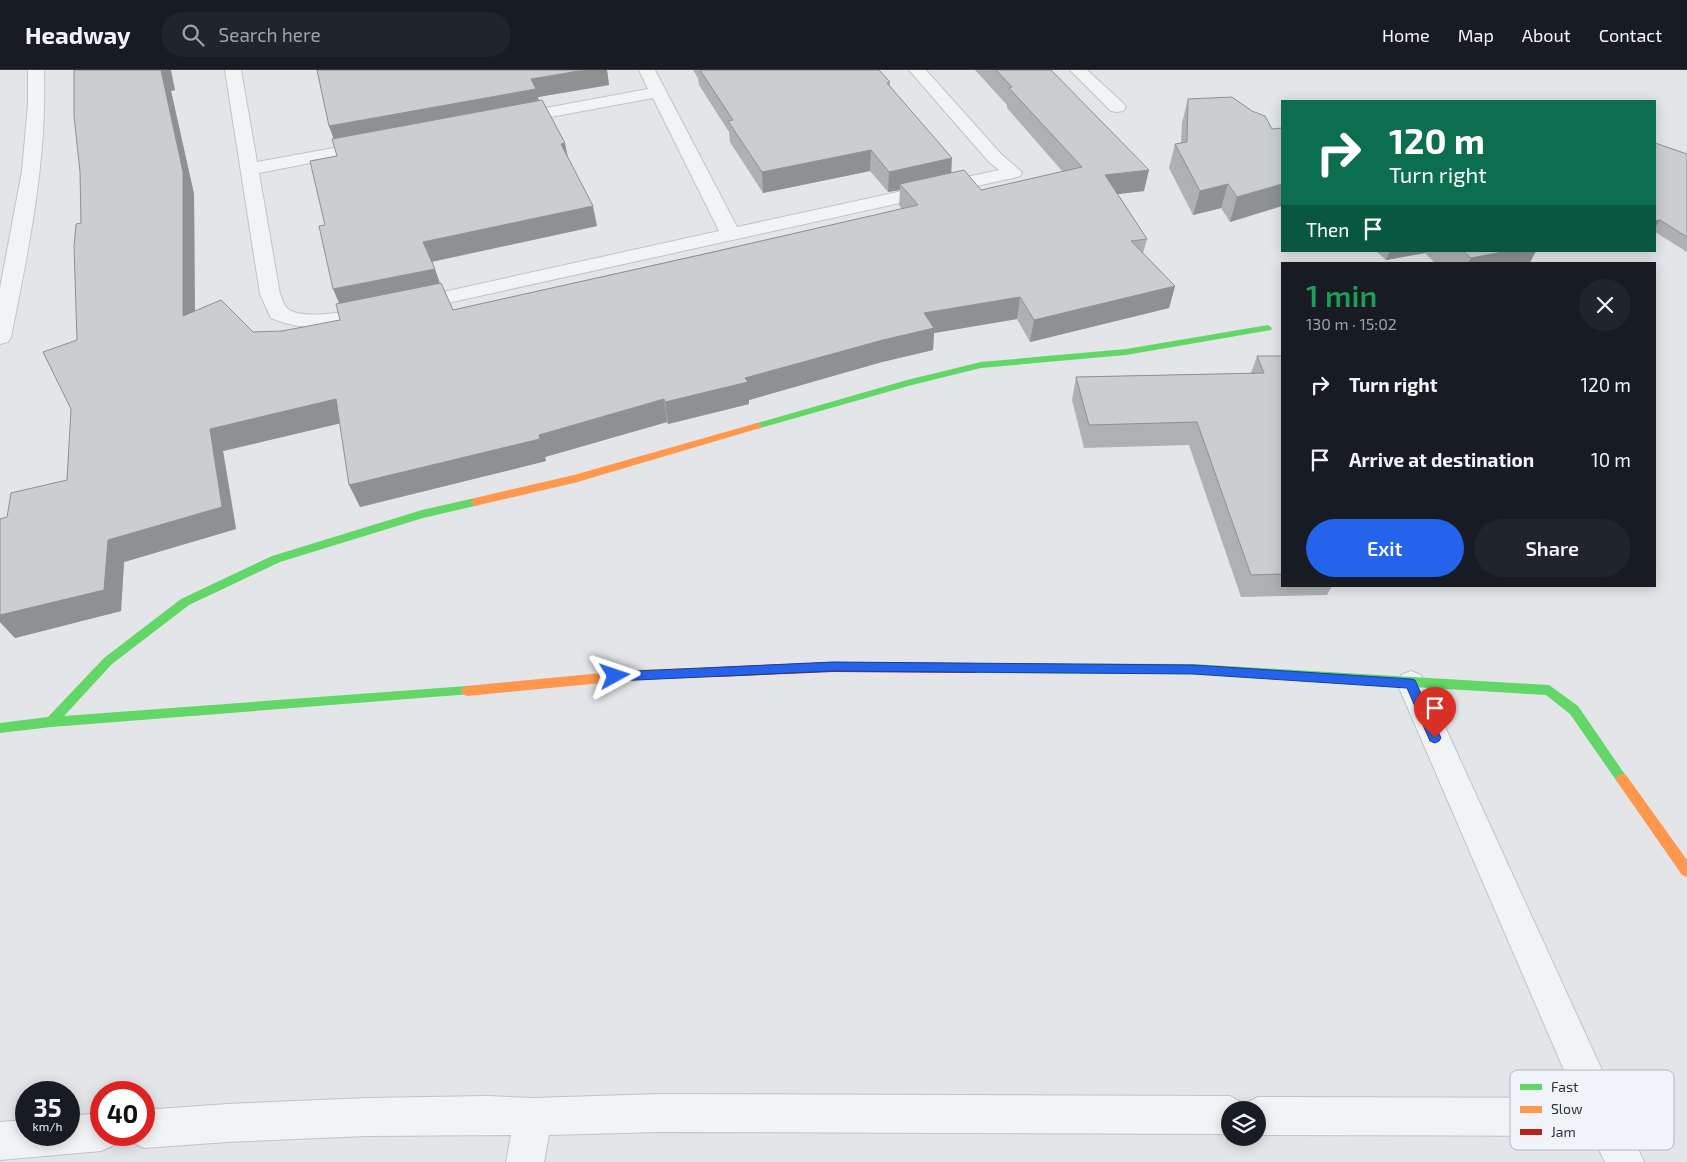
<!DOCTYPE html>
<html lang="en">
<head>
<meta charset="utf-8">
<style>
	body { margin:0; font-family:"Exo 2",sans-serif; background:#20242c; color:#f1f3f6; height:100vh; display:flex; flex-direction:column; font-size:19px; white-space:nowrap }
	* { box-sizing:border-box; margin:0 }
	p { font-size:16px; color:#9ea1a6 }
	.icon { flex:none; width:28px; height:28px; fill:none; stroke:currentColor; stroke-width:2; stroke-linecap:round; stroke-linejoin:round }
	.map { position:relative; flex:1; overflow:hidden }
	.side { position:absolute; left:1281px; top:192px; width:375px; height:325px; display:flex; flex-direction:column; background:#171b24; border-radius:0px; box-shadow:0 2px 12px #0003 }
	.side>* { flex:none }
	.hud { position:absolute; left:1281px; top:30px; width:375px; height:152px; border-radius:0px; box-shadow:0 2px 12px #0003; background:#0b6e4f; color:#fff; overflow:hidden }
	.fabs { position:absolute; left:1221px; top:1031px; display:grid; gap:10px }
	.fabs a { display:grid; place-items:center; width:45px; height:45px; border-radius:50%; background:#171b24; box-shadow:0 2px 12px #0003; font-size:25px }
	.speed { position:absolute; left:15px; top:1011px; display:flex; gap:10px; font-size:25px; font-weight:700; text-align:center }
	.speed>* { display:grid; place-content:center; width:65px; height:65px; border-radius:50%; background:#171b24; box-shadow:0 2px 12px #0003; line-height:1 }
	.speed small { font-size:12px; font-weight:400 }
	.speed .limit { border:8px solid #d22; background:#fff; color:#111 }
	.pin { position:absolute; display:grid; place-items:center; width:42px; height:42px; color:#fff; margin:-51px -21px; border-radius:50% 50% 50% 0; rotate:-45deg; box-shadow:0 0 5px #0007 }
	.pin .icon { rotate:45deg }
	.me { position:absolute; width:55px; margin:-28px; rotate:85deg; stroke-linejoin:round; filter:drop-shadow(0 0 4px #0008) }
	.turn { display:flex; align-items:center; gap:18px; height:105px; padding:0 25px; font-size:22px }
	.turn .icon { width:65px; height:65px; stroke-width:2.5 }
	.turn b { display:block; font-size:35px; line-height:42px }
	.then { display:flex; align-items:center; height:48px; padding:0 25px; background:#0003; gap:10px; font-size:19px }
	.round { display:grid; place-items:center; flex:none; width:52px; height:52px; border-radius:26px; background:#20242c }
	.head { display:flex; align-items:center; justify-content:space-between; height:85px; padding:0 25px }
	h1 { font-size:30px; font-weight:600; line-height:38px; color:#1e9e55 }
	.primary-button { display:flex; gap:10px; margin-top:auto; padding:10px 25px }
	.primary-button a { flex:1; height:58px; border-radius:30px; background:#2563eb; color:#fff; font-size:20px; font-weight:600; line-height:58px; text-align:center }
	.primary-button a+a { background:#20242c; color:#f1f3f6 }
	ul { padding:0; list-style:none }
	li { display:flex; align-items:center; gap:15px; height:75px; padding:0 25px }
	li div { flex:1 }
	li b { display:block; font-size:19px }
	li em { font-style:normal }
	header { display:flex; align-items:center; gap:30px; box-sizing:border-box; height:70px; padding:0 25px; background:#171b24; border-bottom:1px solid #363941 }
	header strong { font-size:24px }
	nav { display:flex; gap:28px; margin-inline-start:auto; font-size:18px }
	.search { width:350px; height:45px; background:#20242c; display:flex; align-items:center; gap:12px; box-sizing:border-box; padding:0 18px; border-radius:28px; color:#9ea1a6; font-size:19px }
	.map>svg:first-child { display:block }
</style>
</head>
<body>
<header>
<strong>Headway</strong>
<div class="search"><svg class="icon" aria-label="search" viewBox="0 0 24 24"><circle cx="10" cy="10" r="6"/><path d="M15 15l6 6"/></svg>Search here</div>
<nav><a>Home</a><a>Map</a><a>About</a><a>Contact</a></nav>
</header>
<div class="map">
<svg width="1687" height="1092" viewBox="0 0 1687 1092">
	<rect width="100%" height="100%" fill="#e3e5e8"/>
	<g fill="none" stroke-linecap="round" stroke-linejoin="round">
		<defs>
			<path id="street" d="M28 0H44C47 91 29 178 11 267L8 272 0 274V218L22 101 28 34Z
				M225 0H241L257 92 372 71 378 72 381 76 378 80 372 81 259 103 280 224C282 228 284 235 287 238 299 251 350 241 366 239L719 161 653 28 513 54 507 53 504 49 507 45 513 44 648 19 639 0H655L737 157 999 100 989 92 909 0H926L1001 84 1022 102 1020 106 1013 108 366 251C333 257 303 262 271 248L260 224Z
				M1070 0H1087L1123 33 1126 37 1123 41 1117 42 1111 41Z
				M1411 601 1421 605 1425 613 1644 1092H1605L1592 1066 1258 1065V1040H1230V1064L661 1062 549 1065 544 1092H506L511 1065 367 1066 227 1072 144 1078 131 1072 127 1065H144V1040L227 1034 367 1028 488 1026 533 1028 661 1024 1230 1026 1244 1034 1258 1027 1576 1028 1397 613 1401 605Z
				M101 1043V1065H119L114 1075 101 1081 0 1090V1052L26 1050V1065H69V1046Z"/>
		</defs>
		<use href="#street" stroke="#c1c3c6" stroke-width="2"/>
		<use href="#street" fill="#f2f3f4" fill-rule="evenodd"/>
		<path fill="#63d668" fill-rule="evenodd" d="M1268 255 1272 258 1271 260 1126 285 981 298 912 315 757 359 752 356 754 354 907 310 981 292 1126 279Z
			M475 428 479 429 480 432 479 435 423 448 280 492 189 535 112 594 64 646 467 616 471 618 473 621 471 624 51 657 0 663V653L48 647 104 588 181 529 272 486 422 440Z
			M974 593 1193 594 1549 615 1578 636 1628 709 1626 713 1622 714 1618 713 1570 644 1546 625 1193 604 974 603 970 601 968 598 970 595Z"/>
		<path fill="#ff974d" fill-rule="evenodd" d="M757 353 760 354 762 356 760 358 574 413 475 436 470 432 475 428 574 405Z
			M718 597 722 599 724 602 722 605 718 607 633 610 467 626 463 624 461 621 463 618 467 616 633 600Z
			M1622 704 1626 705 1687 790V807L1682 805 1618 713 1616 709 1618 705Z"/>
		<path fill="#b3261e" fill-rule="evenodd" d="M833 592 974 593 978 595 980 598 978 601 974 603 833 602 718 607 714 605 712 602 714 599 718 597Z"/>
	</g>
	<path fill="#afb0b3" d="M74 0 175 20 171 21 194 124 195 241 253 262 282 261 340 250 339 234 325 155 337 86 334 69 329 56 317 0H607L609 15 538 27 539 31 567 86 597 156 432 192 440 213 453 240 902 139 899 135 900 120 888 122 870 101 763 123 730 72 729 62 699 15 698 8 693 0H879L890 12V17L951 103 981 120 1063 102 1007 38V35L975 0H1051L1144 121 1118 124 1147 169 1143 183 1175 216 1169 238 1030 272 1017 249 934 263 933 280 882 292 749 330V334L668 354 667 352 545 387 546 391 360 437 340 353 223 381 236 459 124 492 121 541 15 568 0 552V449L7 447 67 410 77 270 81 153 80 102Z
		M1188 29 1272 59 1282 58V136L1230 152 1221 138 1193 145 1169 98 1175 74 1181 73 1182 53Z
		M1655 73 1687 84V182L1655 162Z
		M1376 181H1536L1529 194H1436L1425 183 1386 190Z
		M1257 286H1282V516H1332L1327 525 1241 527 1189 375 1084 378 1072 330 1076 307 1251 303Z"/>
	<path fill="#8e9092" d="M161 0H171L175 20 171 21 194 124 195 268 183 246Z
		M585 0H607L609 15 538 27 540 37 336 75 329 56 531 9Z
		M565 73 569 93 561 74Z
		M871 80 870 101 763 123 762 102Z
		M952 88 951 109 900 114V120L888 122 889 102Z
		M1149 100 1144 121 1101 126 1105 105Z
		M1228 114 1221 138 1193 145 1200 121Z
		M1282 114V136L1230 152 1237 127Z
		M593 136 597 156 430 192 423 172Z
		M1660 150 1655 158V151Z
		M1390 181H1426L1425 183 1386 190Z
		M1508 181H1536L1529 194H1468L1471 188Z
		M435 199 442 220 342 240 333 219Z
		M1175 216 1169 238 1030 272 1034 250Z
		M1020 227 1017 249 934 263 933 280 882 292 749 330V334L668 354 665 332 745 308 924 243Z
		M336 329 346 352 223 381 236 459 124 492 121 541 15 568 0 552V545L108 470 210 359Z
		M664 329 667 352 545 387 546 391 360 437 349 415Z"/>
	<path fill="#cbcdd0" stroke="#8e9092" d="M74 0H162H161L183 102V246L221 230 253 262 282 261 340 250 336 234 441 213 453 240 709 183 918 135 900 114 964 100 981 120 1082 97 1009 18 1012 17 996 0H1051L1149 100 1105 105 1147 169 1131 171 1175 216 1034 250 1020 227 924 243 934 258 883 270 745 308 748 312 665 332 664 329 539 365 540 369 349 415 336 329 210 359 222 437 108 470 104 520 0 545V449L7 447 11 423 67 410 71 339 43 282 77 270 74 177 76 154 81 153 80 102 74 46Z
		M317 0H585L531 9 536 19 329 56Z
		M700 0H879L890 12 887 13 952 88 889 102 871 80 762 102 728 51 733 50Z
		M1232 27 1252 41 1265 46 1272 59 1282 58V114L1237 127 1228 114 1200 121 1175 74 1187 72 1188 29Z
		M542 30 565 73 561 74 593 136 423 172 435 199 333 219 319 156 325 155 310 91 337 86 332 69Z
		M1655 73 1687 84V167L1660 150 1655 151Z
		M1463 181H1508L1471 188Z
		M1257 286H1282V504L1251 505 1197 352 1089 355 1076 307 1264 303Z"/>
	<path fill="#2563eb" stroke="#184099" d="M833 592 1193 595 1411 609 1415 610 1441 668 1439 671 1435 673 1430 671 1407 618 1193 604 833 601 615 611 610 610 609 606 610 603 615 602Z"/>
	<rect x="1510" y="1000" width="164" height="80" rx="8" fill="#f0f3f7" stroke="#b4b9c1" stroke-width="1"/>
	<rect x="1520" y="1014" width="22" height="6" fill="#63d668"/>
	<rect x="1520" y="1036" width="22" height="7" fill="#ff974d"/>
	<rect x="1520" y="1059" width="22" height="6" fill="#b3261e"/>
	<g font-size="14" fill="#283142">
		<text x="1551" y="1022">Fast</text>
		<text x="1551" y="1044">Slow</text>
		<text x="1551" y="1067">Jam</text>
	</g>
</svg>
<div class="fabs">
<a><svg class="icon" aria-label="layers" viewBox="0 0 24 24"><path d="M12 4l9 5-9 5-9-5zM3 14l9 5 9-5"/></svg></a>
</div>
<div class="speed"><div>35<small>km/h</small></div><div class="limit">40</div></div>
<div class="pin" style="left:1435px;top:668px;background:#d93025"><svg class="icon" aria-label="arrive" viewBox="0 0 24 24"><path d="M6 21V4h12l-3 4 3 4H6"/></svg></div>
<svg class="me" style="left:615px;top:606px" viewBox="-20 -20 40 40"><path d="M0-17L14 15 0 8-14 15z" fill="#2563eb" stroke="#fff" stroke-width="4"/></svg>
<div class="hud">
<div class="turn"><svg class="icon" aria-label="right" viewBox="0 0 24 24"><path d="M7 20v-9h11M14 6l5 5-5 5"/></svg><div><b>120 m</b>Turn right</div></div>
<div class="then">Then<svg class="icon" aria-label="arrive" viewBox="0 0 24 24"><path d="M6 21V4h12l-3 4 3 4H6"/></svg></div>
</div>
<section class="side">
<div class="head"><div><h1>1 min</h1><p>130 m · 15:02</p></div><a class="round"><svg class="icon" aria-label="close" viewBox="0 0 24 24"><path d="M6 6l12 12M18 6L6 18"/></svg></a></div>
<ul>
<li><svg class="icon" aria-label="right" viewBox="0 0 24 24"><path d="M7 20v-9h11M14 6l5 5-5 5"/></svg><div><b>Turn right</b></div><em>120 m</em></li>
<li><svg class="icon" aria-label="arrive" viewBox="0 0 24 24"><path d="M6 21V4h12l-3 4 3 4H6"/></svg><div><b>Arrive at destination</b></div><em>10 m</em></li>
</ul>
<div class="primary-button"><a>Exit</a><a>Share</a></div>
</section>
</div>
</body>
</html>
